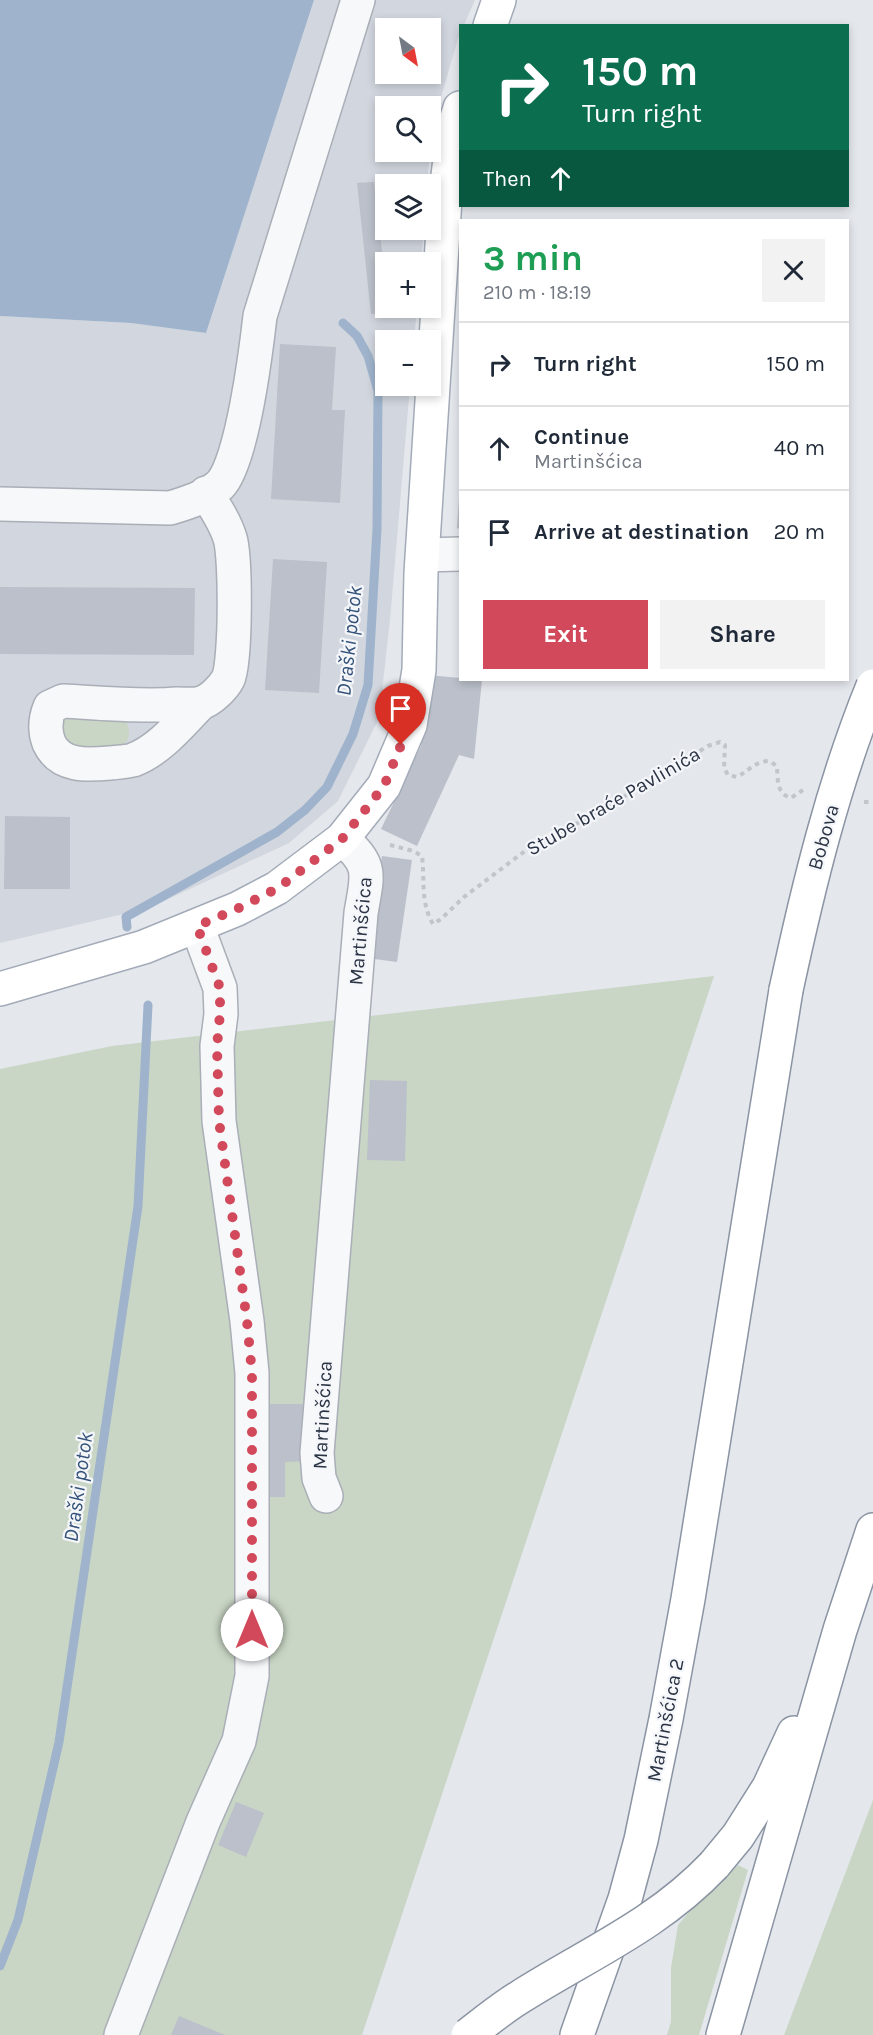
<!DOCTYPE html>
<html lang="en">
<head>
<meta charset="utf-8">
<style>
	body { margin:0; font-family:Karla,sans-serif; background:#f2f2f3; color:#1f2937; height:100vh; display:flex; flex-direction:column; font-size:22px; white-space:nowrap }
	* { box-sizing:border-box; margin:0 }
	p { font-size:20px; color:#747a83 }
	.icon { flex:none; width:33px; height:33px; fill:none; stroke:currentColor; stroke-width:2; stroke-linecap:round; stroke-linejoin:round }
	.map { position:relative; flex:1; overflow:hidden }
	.side { position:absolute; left:459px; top:219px; width:390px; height:462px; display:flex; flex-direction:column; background:#fff; border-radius:0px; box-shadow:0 3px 9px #0003 }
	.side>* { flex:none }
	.banner { position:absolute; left:459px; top:24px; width:390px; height:183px; border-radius:0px; box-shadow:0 3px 9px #0003; background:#0b6e4f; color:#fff; overflow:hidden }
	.needle { width:39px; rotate:148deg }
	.buttons { position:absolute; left:375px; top:18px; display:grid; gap:12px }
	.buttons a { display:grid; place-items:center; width:66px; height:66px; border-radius:0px; background:#fff; box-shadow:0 3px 9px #0003; font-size:30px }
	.pin { position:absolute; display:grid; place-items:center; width:51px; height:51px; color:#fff; margin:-62px -26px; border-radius:50% 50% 50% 0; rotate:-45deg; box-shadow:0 0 6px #0007 }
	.pin .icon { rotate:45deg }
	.me { position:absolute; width:66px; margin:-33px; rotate:0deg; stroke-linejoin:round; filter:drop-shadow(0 0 4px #0008) }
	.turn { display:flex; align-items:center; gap:21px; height:126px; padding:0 24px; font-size:27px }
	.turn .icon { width:78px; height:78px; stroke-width:2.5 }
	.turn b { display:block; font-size:42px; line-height:51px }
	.then { display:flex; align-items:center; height:57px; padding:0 24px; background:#0003; gap:12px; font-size:22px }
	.round { display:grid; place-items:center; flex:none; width:63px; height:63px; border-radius:0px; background:#f2f2f3 }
	.summary { display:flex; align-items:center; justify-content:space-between; height:102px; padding:0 24px }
	h1 { font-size:36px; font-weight:700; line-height:45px; color:#1e9e55 }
	.button { display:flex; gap:12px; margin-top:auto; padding:12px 24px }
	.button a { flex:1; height:69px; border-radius:0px; background:#d1495b; color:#fff; font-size:24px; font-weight:700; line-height:69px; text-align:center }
	.button a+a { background:#f2f2f3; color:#1f2937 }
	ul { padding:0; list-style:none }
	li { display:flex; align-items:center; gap:18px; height:84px; padding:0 24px; border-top:2px solid #e0e1e3 }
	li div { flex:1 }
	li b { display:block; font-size:22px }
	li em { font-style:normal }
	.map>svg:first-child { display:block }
</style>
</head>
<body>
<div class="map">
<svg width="873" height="2035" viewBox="0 0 873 2035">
	<rect width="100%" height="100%" fill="#e4e7ec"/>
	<path fill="#d2d6de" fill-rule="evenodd" d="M314 0H475L464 25 460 26V32L432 128 431 149 430 106H386V152H430L427 184H386V230H424L421 262H386V308H417L414 340H386V386H410L390 620 379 718 338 801 289 843 149 908 0 943V316L131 323 206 333ZM386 28H430V74H386Z"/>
	<path fill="#c9d6c5" d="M70 716 116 719 126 721C143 759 86 748 66 747L60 725 64 719Z
		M714 976 362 2035H0V1069L112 1046Z
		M873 1800V2035H784Z
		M738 1865 748 1870 699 2035H667L671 2022V1968L678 1925 688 1913Z"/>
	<path fill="#9fb4cc" d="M0 0H314L206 333 131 323 0 316Z"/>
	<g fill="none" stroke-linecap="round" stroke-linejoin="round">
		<path stroke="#9fb4cc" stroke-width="9" d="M127 927 126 917 277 832 305 810 327 787 353 734 368 685 377 529 378 391 368 356 357 336 343 323
			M0 1966 18 1920 59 1742 138 1206 148 1005"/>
	</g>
	<path fill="#bbc0ca" d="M374 182 386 285V308H388V312L371 314 357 183Z
		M280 344 336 347 332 410H345L340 503 271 499Z
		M459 499H460V529L457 528Z
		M273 559 327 562 319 693 265 690Z
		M0 587 195 588 194 655 0 654Z
		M428 675 460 678V680H482L474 759 459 755 417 846 381 829 421 746Z
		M5 816 70 817V889H4Z
		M382 856 412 860 397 962 367 958Z
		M370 1080 407 1081 405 1161 367 1160Z
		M260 1404H307L308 1461 285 1462V1497H260Z
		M236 1802 264 1813 246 1857 218 1845Z
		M179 2016 225 2035H171Z"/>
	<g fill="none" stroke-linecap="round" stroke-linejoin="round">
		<defs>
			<path id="minor" d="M0 504 170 508C187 503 206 497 220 485 242 463 256 351 260 316L358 0
				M423 555 460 554
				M201 703C181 723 160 750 133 760 126 762 117 762 110 763 87 765 60 767 49 743 44 730 45 719 50 707L63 701C101 703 140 707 178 704 185 704 194 705 201 703 211 700 223 688 228 679 236 662 236 557 230 538 225 522 215 507 206 493
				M326 1496 319 1478 317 1453 361 913C367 876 374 865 342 839
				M121 2035 203 1822 239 1741 252 1676V1373L247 1321 219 1121 217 1046 221 1014 220 988 197 926"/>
			<path id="major" d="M490 26 499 0
				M0 989 144 947 237 909 277 888 342 839 384 786 410 725 419 670 421 573 445 199 454 128 460 108"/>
			<path id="highway" d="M714 1865 738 1836 769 1787 794 1733
				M577 2035 625 1899 641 1840 666 1719 688 1599 786 990
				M723 2035 840 1630 873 1530"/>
		</defs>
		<use href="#minor" stroke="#a9aeb7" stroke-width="36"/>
		<use href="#major" stroke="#a3abb8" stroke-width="36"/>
		<use href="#highway" stroke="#8b94a3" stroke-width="36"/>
		<path stroke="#c2c5cb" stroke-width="4" stroke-dasharray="4.5 4.5" stroke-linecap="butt" d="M864 802H873
			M390 845 413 851 422 856C425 880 420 902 433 924L441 919 464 897 533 845 590 817 708 746 720 742 725 745 724 768 728 775 737 777C750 770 754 762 769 761L777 766C778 780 776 793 791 798L803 790"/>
		<use href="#minor" stroke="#f7f8fa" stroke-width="33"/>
		<use href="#major" stroke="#fff" stroke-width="33"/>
		<use href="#highway" stroke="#fff" stroke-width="33"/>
		<defs>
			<path id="highway-bridge" d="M786 990C808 888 833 784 873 686
				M468 2035C485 2022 502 2008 520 1997 588 1954 657 1925 714 1865"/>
		</defs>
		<use href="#highway-bridge" stroke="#8b94a3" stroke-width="36" stroke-linecap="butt"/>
		<use href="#highway-bridge" stroke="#fff" stroke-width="33"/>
	</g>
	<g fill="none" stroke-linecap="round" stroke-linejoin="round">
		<path stroke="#d1495b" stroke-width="10" stroke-dasharray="0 18" d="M252 1630V1373L247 1321 219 1121 217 1046 220 1014V988L197 926 237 909 278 888 342 839 384 786 401 745"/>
	</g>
	<g text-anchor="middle" stroke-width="4.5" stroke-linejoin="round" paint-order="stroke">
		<g font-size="20" fill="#2b3445" stroke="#f4f6f9">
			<text transform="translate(613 801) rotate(-30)" y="7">Stube braće Pavlinića</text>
			<text transform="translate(823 837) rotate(-74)" y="7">Bobova</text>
			<text transform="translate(360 931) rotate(-85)" y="7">Martinšćica</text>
			<text transform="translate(322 1415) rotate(-87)" y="7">Martinšćica</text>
			<text transform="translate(665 1720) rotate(-79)" y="7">Martinšćica 2</text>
		</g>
		<g font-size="21" font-style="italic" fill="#34527a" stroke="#f4f6f9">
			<text transform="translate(349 641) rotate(-84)" y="7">Draški potok</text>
			<text transform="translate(78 1487) rotate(-82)" y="7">Draški potok</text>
		</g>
	</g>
</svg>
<div class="buttons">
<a><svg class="needle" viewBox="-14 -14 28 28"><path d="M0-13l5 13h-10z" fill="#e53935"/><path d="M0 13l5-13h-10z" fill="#747a83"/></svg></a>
<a><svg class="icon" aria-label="search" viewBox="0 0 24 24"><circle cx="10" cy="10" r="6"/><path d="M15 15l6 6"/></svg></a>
<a><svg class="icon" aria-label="layers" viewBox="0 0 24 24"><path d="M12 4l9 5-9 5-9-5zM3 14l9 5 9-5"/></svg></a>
<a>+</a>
<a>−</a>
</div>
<div class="pin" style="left:401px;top:745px;background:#d93025"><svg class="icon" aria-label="arrive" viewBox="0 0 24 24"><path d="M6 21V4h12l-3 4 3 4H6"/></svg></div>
<svg class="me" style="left:252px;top:1630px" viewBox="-20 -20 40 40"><circle r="19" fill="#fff"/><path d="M0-13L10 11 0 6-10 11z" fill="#d1495b"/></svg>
<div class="banner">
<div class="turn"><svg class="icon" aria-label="right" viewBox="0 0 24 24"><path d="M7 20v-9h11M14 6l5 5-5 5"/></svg><div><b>150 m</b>Turn right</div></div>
<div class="then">Then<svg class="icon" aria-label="ahead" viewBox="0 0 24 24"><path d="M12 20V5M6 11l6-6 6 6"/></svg></div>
</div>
<section class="side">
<div class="summary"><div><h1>3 min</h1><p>210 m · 18:19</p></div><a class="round"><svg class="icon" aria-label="close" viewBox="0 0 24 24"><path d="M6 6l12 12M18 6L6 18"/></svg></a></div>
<ul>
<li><svg class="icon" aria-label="right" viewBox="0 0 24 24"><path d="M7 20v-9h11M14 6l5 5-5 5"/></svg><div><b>Turn right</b></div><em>150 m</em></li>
<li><svg class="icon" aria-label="ahead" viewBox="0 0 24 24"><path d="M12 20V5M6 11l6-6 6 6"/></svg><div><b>Continue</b><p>Martinšćica</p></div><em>40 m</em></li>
<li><svg class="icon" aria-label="arrive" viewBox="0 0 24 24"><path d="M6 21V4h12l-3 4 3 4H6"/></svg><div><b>Arrive at destination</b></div><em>20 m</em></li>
</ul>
<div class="button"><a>Exit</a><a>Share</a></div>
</section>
</div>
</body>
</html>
